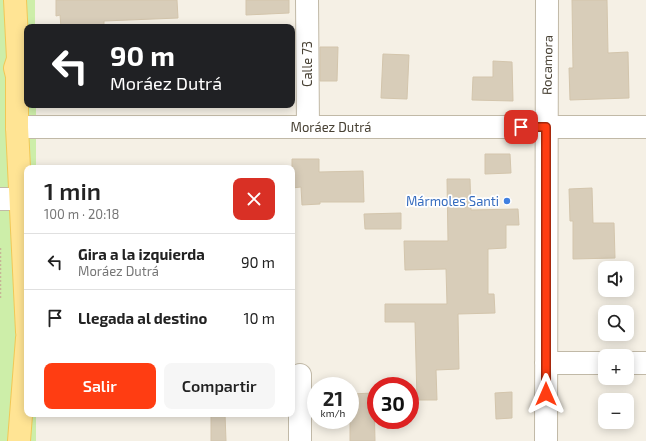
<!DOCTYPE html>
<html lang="es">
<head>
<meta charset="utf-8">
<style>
	body { margin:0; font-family:"Exo 2",sans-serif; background:#f6f6f6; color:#222; height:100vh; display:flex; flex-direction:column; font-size:15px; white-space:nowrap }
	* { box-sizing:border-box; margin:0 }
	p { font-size:13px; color:#767676 }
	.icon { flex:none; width:22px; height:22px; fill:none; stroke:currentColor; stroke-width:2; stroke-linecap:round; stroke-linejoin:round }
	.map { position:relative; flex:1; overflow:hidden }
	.panel { position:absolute; left:24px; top:165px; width:271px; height:252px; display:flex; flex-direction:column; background:#fff; border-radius:8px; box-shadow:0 2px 10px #0003 }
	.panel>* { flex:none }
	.top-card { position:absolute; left:24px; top:24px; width:271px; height:84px; border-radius:8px; box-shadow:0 2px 10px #0003; background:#202124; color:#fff; overflow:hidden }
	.controls { position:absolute; left:598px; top:261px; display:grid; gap:8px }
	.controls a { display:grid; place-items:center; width:36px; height:36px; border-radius:8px; background:#fff; box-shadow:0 2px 10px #0003; font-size:20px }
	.speed { position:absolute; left:307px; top:377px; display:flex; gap:8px; font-size:20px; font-weight:700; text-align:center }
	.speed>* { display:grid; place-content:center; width:52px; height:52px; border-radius:50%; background:#fff; box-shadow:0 2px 10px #0003; line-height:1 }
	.speed small { font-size:10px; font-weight:400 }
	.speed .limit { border:6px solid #d22; background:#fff; color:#111 }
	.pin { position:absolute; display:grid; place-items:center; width:34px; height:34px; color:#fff; margin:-17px; border-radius:8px; box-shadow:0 2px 6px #0006 }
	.me { position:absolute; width:44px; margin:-22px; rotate:0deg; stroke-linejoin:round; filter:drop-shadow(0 0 3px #0008) }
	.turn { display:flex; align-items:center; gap:14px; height:84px; padding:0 20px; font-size:18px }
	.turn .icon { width:52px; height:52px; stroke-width:2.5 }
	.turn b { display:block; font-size:28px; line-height:34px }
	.round { display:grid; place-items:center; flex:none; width:42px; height:42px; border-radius:8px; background:#f6f6f6 }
	.head { display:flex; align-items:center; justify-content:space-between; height:68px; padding:0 20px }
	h1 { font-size:24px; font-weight:600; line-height:30px }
	.cta { display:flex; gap:8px; margin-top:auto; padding:8px 20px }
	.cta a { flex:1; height:46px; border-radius:8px; background:#ff3d12; color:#fff; font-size:16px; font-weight:600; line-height:46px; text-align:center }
	.cta a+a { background:#f6f6f6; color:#222 }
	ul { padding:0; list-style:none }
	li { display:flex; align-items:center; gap:12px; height:56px; padding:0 20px; border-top:1px solid #e0e0e0 }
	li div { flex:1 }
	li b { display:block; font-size:15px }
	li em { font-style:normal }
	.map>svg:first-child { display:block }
</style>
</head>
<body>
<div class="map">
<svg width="646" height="441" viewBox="0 0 646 441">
	<rect width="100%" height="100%" fill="#f5f0e5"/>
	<path fill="#cdeea9" d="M0 0H35V27H27V105H36V168H27V414H36V441H0Z"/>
	<path fill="#d8cdb9" stroke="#d3c5ac" d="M56 0H177L178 18 104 21V27H61L60 15 56 16Z
		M246 0H289V13L246 15Z
		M572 0H607L608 53 628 52 629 98 570 100 569 68H573Z
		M320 47H338L337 81H320Z
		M383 54 409 55 407 99 381 98Z
		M493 61 512 62 513 101 472 100 473 77H493Z
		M485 154H510L511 173 485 174Z
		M292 159H319V172L363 171 364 202H320V204L302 205 301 187 292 188Z
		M447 179H470L471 210 518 209 519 225H506V248L488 249V294H494L495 313 458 314 459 369 436 370 437 400H417L415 322H385V304H447L446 269 405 270 404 241H448Z
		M592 188 593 223H614L615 258 573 259V221H570L569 189Z
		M401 213V229H365L364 214Z
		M512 392V418L496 419 495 393Z
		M374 393 375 441H350V394Z
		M211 414H225L226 441H211Z"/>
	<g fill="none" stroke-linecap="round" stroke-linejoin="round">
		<defs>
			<path id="minor" d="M307 0 308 127
				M17 127H646
				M0 199H22
				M546 363H605
				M627 363H646
				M300 441V375
				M546 441 547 0"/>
			<path id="major" d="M15 0 18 59 20 68 19 72
				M18 59 15 68 17 76V127L27 332
				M19 441 27 338"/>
		</defs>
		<use href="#minor" stroke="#c1b9a7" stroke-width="24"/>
		<use href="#major" stroke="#f1c856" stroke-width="24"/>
		<path stroke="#c5b696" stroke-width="2.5" stroke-dasharray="2 2" stroke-linecap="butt" d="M0 298V247"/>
		<use href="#minor" stroke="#fff" stroke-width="22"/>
		<use href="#major" stroke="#ffe494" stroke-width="22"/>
	</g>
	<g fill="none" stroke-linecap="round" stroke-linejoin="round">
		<defs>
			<path id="route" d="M521 127H546V394"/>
		</defs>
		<use href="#route" stroke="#a6280c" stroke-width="10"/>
		<use href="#route" stroke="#ff3d12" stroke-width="7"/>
	</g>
	<circle fill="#3f7fe0" stroke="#fff" stroke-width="1.5" cx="507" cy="201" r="4"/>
	<g text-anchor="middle" stroke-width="3.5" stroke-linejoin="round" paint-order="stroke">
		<g font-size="13" fill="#484134" stroke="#fff">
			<text transform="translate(307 64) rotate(-90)" y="5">Calle 73</text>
			<text transform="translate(547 65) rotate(-89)" y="5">Rocamora</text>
			<text x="331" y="132">Moráez Dutrá</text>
		</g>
		<g font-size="13" fill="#366cbe" stroke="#fff" text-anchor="end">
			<text x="499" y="206">Mármoles Santi</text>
		</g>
	</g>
</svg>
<div class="controls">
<a><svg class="icon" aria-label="sound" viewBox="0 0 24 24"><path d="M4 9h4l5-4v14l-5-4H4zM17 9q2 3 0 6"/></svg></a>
<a><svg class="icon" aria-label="search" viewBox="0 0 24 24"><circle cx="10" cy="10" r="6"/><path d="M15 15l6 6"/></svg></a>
<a>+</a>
<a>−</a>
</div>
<div class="speed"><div>21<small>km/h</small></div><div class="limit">30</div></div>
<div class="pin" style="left:521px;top:127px;background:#d93025"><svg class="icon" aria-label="arrive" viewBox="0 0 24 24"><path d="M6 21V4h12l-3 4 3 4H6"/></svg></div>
<svg class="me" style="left:546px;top:394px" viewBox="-20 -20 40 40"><path d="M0-17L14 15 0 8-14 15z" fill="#ff3d12" stroke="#fff" stroke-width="4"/></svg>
<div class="top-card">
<div class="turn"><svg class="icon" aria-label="left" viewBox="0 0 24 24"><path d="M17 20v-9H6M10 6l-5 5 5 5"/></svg><div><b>90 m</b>Moráez Dutrá</div></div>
</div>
<section class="panel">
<div class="head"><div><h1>1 min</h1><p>100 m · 20:18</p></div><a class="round" style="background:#d93025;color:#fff"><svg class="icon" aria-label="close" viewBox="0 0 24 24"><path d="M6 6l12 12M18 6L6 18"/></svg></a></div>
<ul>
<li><svg class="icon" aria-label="left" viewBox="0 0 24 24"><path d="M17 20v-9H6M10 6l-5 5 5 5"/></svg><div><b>Gira a la izquierda</b><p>Moráez Dutrá</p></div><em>90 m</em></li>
<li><svg class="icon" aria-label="arrive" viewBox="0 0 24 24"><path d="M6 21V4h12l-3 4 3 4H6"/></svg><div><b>Llegada al destino</b></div><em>10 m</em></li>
</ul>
<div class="cta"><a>Salir</a><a>Compartir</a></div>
</section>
</div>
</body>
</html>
